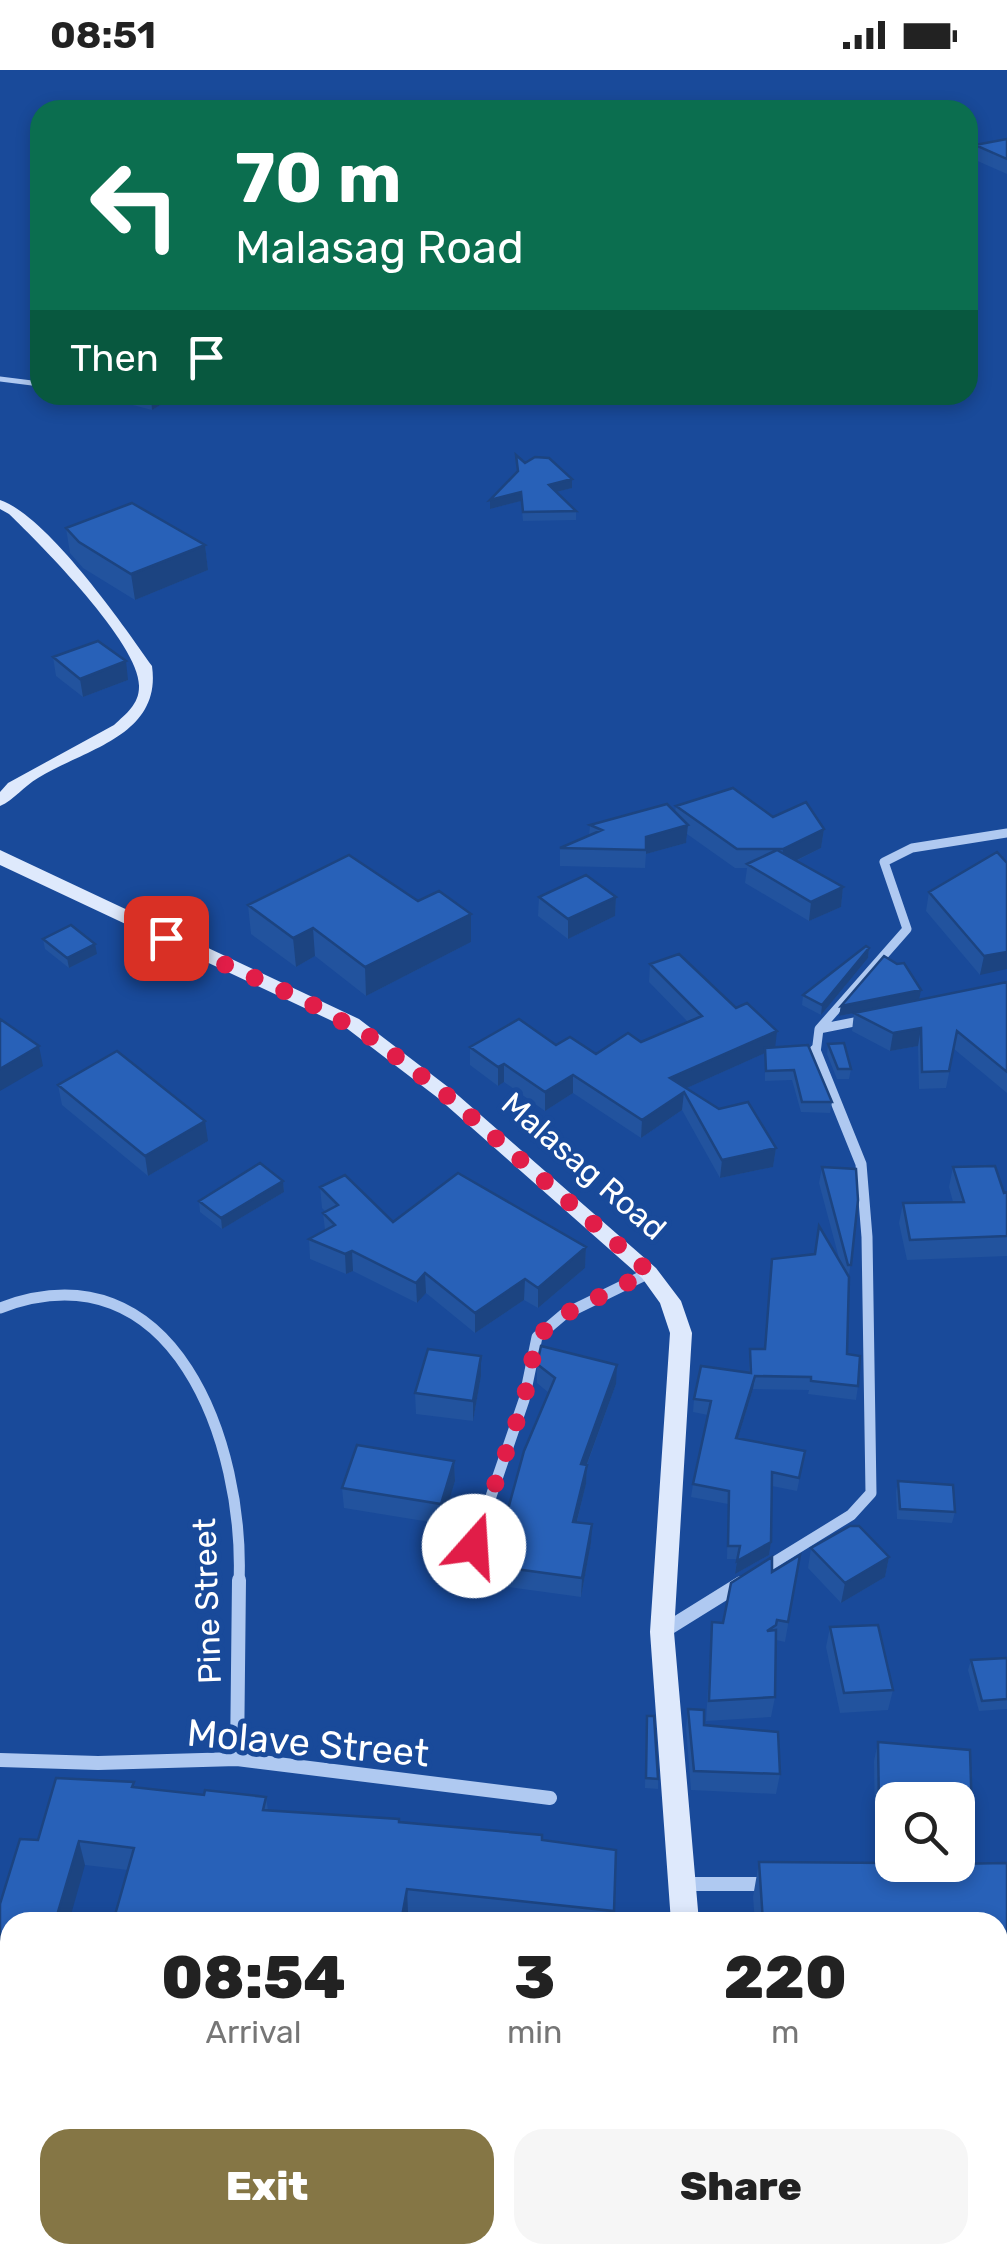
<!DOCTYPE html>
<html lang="en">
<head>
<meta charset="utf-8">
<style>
	body { margin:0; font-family:Rubik,sans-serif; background:#f6f6f6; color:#222; height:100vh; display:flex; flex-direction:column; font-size:38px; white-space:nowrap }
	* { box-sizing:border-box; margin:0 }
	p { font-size:32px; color:#767676 }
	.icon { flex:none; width:55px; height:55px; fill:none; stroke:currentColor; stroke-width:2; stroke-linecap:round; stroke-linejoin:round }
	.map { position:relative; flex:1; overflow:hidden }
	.side { position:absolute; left:0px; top:1842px; width:1008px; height:352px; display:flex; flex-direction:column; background:#fff; border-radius:30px 30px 0 0; box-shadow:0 5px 15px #0003 }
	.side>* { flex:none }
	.banner { position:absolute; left:30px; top:30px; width:948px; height:305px; border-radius:30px; box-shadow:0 5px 15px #0003; background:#0b6e4f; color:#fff; overflow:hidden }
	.tools { position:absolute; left:875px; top:1712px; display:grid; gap:20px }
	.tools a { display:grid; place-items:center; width:100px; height:100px; border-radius:20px; background:#fff; box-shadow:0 5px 15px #0003; font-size:50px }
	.pin { position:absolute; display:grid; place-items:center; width:85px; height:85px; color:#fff; margin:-42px; border-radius:20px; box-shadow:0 5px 15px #0006 }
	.me { position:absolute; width:110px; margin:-55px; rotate:19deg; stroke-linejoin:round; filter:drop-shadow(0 0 8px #0008) }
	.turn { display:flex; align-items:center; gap:35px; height:210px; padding:0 40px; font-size:45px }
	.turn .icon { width:130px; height:130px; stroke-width:2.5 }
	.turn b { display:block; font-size:70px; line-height:85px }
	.then { display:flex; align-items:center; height:95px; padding:0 40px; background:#0003; gap:20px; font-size:38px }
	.eta { display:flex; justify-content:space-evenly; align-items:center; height:170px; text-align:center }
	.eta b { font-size:60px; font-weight:800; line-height:70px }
	.action { display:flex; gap:20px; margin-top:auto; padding:20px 40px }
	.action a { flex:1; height:115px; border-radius:30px; background:#857645; color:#fff; font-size:40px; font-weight:800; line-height:115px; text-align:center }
	.action a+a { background:#f6f6f6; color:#222 }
	.status { display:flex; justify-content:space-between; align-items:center; height:70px; padding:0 50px; background:#fff; direction:ltr }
	.status svg { height:28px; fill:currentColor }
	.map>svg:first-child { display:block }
</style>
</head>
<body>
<div class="status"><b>08:51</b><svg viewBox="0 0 49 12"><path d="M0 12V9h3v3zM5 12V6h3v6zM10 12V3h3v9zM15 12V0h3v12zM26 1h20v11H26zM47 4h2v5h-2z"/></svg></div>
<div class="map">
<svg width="1007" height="2193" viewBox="0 0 1007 2193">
	<rect width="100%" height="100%" fill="#194a9a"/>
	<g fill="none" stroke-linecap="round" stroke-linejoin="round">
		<path stroke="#afc9f1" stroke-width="5" d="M0 309 40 314"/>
		<path stroke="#afc9f1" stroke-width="9" d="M819 959 864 950
			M816 983 819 959 907 859 884 792 912 778 1007 763"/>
		<path stroke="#afc9f1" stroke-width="11" d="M0 1238C175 1172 245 1375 239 1513
			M474 1476 524 1330 537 1267 563 1245 649 1203
			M760 1501 851 1445 871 1423 867 1167 861 1094 815 980"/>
		<path stroke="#afc9f1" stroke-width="14" d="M667 1559 741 1513
			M237 1689 239 1510
			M0 1690 98 1693 237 1689 550 1728
			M685 1814H768"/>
		<path fill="#dee9fc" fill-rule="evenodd" d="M0 430C47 446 122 553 152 596 162 666 85 679 38 708 24 716 14 730 0 736V722L8 713 114 655C126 644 139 634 139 617 141 575 41 475 9 444L0 439Z
			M0 780 359 949 452 1020 656 1198 681 1231 692 1263 674 1562 699 1852H671L650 1562 670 1263 660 1233 642 1208 438 1028 345 957 0 795Z
			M708 2185H740V2193H708Z"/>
	</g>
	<path fill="#22539e" d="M1007 69V104L973 89 975 75Z
		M94 325H177L152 340Z
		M516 385 525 393 572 418 556 422 576 441V450L523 451 521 431 490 439V430L517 402Z
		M66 458 205 475 208 500 135 530 83 498 70 483Z
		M53 587 128 610 83 627 56 606Z
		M676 736 773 747 824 759 821 778 796 791 843 817 841 837 809 851 745 813 747 798H735L687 764 686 773 646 784 645 798 560 796V778L589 766 590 755 675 742Z
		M1007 793 980 905 926 841 929 822Z
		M539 827H616L615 846 568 869 538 846Z
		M248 835 471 872 366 926 315 886 296 897 251 864Z
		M43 869 97 884 69 898 45 879Z
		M869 878 868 888 821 945 802 935 803 925Z
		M650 894 775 977 832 1032 830 1043 801 1042 792 1010 765 1011V983L687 1018 776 1078 773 1097 720 1108 682 1040 641 1068 573 1023 545 1041 504 1012 498 1016 470 995V977L556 975 596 984 641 972 688 952 649 912Z
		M1007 912V1023L954 979 946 1018 919 1019 918 976 890 981 852 961 854 943 839 946 841 936 919 930Z
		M828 974 851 999 849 1009H837L827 984Z
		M58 1015 208 1071 148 1106 62 1035Z
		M822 1097 858 1130 849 1206 847 1284 858 1316 856 1330 808 1324 809 1320 753 1319 738 1368 805 1381 797 1421 772 1416 771 1472 769 1485 735 1504 737 1489H727L728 1434 691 1427 693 1414 708 1345 693 1342 694 1329 749 1303 750 1279H764L840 1192 819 1113Z
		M953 1097 1004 1123 1007 1122V1186L907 1190 899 1153 903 1133 953 1132 949 1117Z
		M283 1111 284 1122 222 1159 200 1142 199 1131Z
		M320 1117 393 1152 586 1177 585 1198 538 1238 524 1230 475 1263 426 1223 417 1233 353 1201 346 1204 310 1189 309 1169 325 1160 323 1143 326 1142 322 1138Z
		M537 1294 616 1314 587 1395 586 1414 577 1452 591 1473 581 1527 486 1514V1495L507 1443 549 1323 537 1313Z
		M481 1306 473 1351 416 1344 415 1323Z
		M454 1391 455 1411 442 1454 344 1438 342 1418Z
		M898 1411 955 1442 952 1453 897 1449 896 1422Z
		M811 1478 889 1487 885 1507 841 1533 808 1498Z
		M800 1485 785 1572 776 1570 775 1627 771 1647 706 1651 712 1552 723 1553 772 1502Z
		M830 1557 893 1620 888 1640 840 1643 826 1577Z
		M1007 1588V1639L979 1641 968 1600 971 1590Z
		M688 1639 704 1655 780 1704 776 1724 691 1720 686 1658Z
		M646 1656 658 1709V1719L645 1718Z
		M878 1672 970 1680 972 1746 966 1765 958 1764V1730H892V1757L875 1756 874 1691Z
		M135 1717 204 1725 266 1727 268 1740 399 1753 616 1780 613 1852H506L408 1842 128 1800 85 1795 10 1852V1940L0 1938V1834L38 1770Z
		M759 1792 892 1793V1795L1007 1793V2193H796L795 2185H998V1852H755L753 1827Z"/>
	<path fill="#1c4481" d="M151 325H177L152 340Z
		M572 409V418L548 424 549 415Z
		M521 422V431L490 439V430Z
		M205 475 208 500 135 530 131 504Z
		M126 591 128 610 83 627 80 609Z
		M688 755 686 773 646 784V767Z
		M824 759 821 778 781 798 783 779Z
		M843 817 841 837 809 851 811 832Z
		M616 827 615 846 568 869V849Z
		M471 844V872L366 926 365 897Z
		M313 858 315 886 296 897 293 868Z
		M95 874 97 884 69 898 67 888Z
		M869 878 868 888 821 945 822 935Z
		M1007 882V899L980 905 984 886Z
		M921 920 919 930 839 946 841 936Z
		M921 958 918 976 890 981 893 963Z
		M777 961 775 979 765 978V983L669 1026 670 1008Z
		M39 976 43 996 0 1021V999Z
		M504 994V1012L498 1016V997Z
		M573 1005V1023L545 1041V1022Z
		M684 1022 682 1040 641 1068 642 1050Z
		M205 1051 208 1071 148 1106 145 1086Z
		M776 1078 773 1097 720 1108 722 1090Z
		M283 1111 284 1122 222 1159 221 1148Z
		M586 1177 585 1198 538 1238V1218Z
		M352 1181 353 1201 346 1204 345 1184Z
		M425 1203 426 1223 417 1233 416 1213Z
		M525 1209 524 1230 475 1263V1243Z
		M481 1286V1306L473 1351V1331Z
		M617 1295 616 1314 580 1413 581 1394Z
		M755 1306 753 1319 734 1381 736 1368Z
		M454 1391 455 1411 442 1454 441 1434Z
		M587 1395 586 1414 572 1471 573 1452Z
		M592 1454 591 1473 581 1527 582 1508Z
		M771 1472 769 1485 735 1504 737 1491Z
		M889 1487 885 1507 841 1533 845 1513Z
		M79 1771 85 1795 69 1852H55Z
		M407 1819 408 1842 407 1852H401Z"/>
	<path fill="#2861b8" stroke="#1c4481" stroke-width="2.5" d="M1007 69V89L975 75Z
		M516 385 525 393 535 387 549 388 572 409 549 415 576 441 523 442 521 422 490 430 518 401Z
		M132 433 205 475 131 504 79 472 66 458Z
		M98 571 126 591 80 609 53 587Z
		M733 718 773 747 806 732 824 759 783 779H737L676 736Z
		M667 734 688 755 646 767V780L560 778 602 760 590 755Z
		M777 780 843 817 811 832 747 794Z
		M997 782 1007 793V882L984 886 929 822Z
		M349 785 418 831 439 821 471 844 365 897 313 858 293 868 248 835Z
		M586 805 616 827 568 849 539 827Z
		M71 855 95 874 67 888 43 869Z
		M866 876 869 878 822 935 803 925Z
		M679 884 736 938 747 933 777 961 670 1008 719 1039 748 1032 776 1078 722 1090 684 1022 642 1050 573 1005 545 1022 504 994 498 997 470 977 519 949 556 975 570 967 596 984 628 963 641 972 702 946 650 894Z
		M884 886 897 894 904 893 921 920 841 936Z
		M1007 912V1002L957 961 949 1001 922 1002 921 958 893 963 854 943Z
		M0 949 39 976 0 999Z
		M844 973 851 999H838L828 974Z
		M808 975 832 1032H802L794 1000 766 1001 765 978Z
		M117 981 205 1051 145 1086 58 1015Z
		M260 1093 283 1111 221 1148 199 1131Z
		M995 1096 1004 1123 1007 1122V1166L910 1170 903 1133 964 1132 953 1097Z
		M822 1097 856 1099 858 1130 851 1195H848Z
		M458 1103 586 1177 538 1218 525 1209 475 1243 425 1203 416 1213 352 1181 345 1184 309 1169 335 1155 323 1143 338 1135 320 1117 345 1105 393 1152Z
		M819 1156 849 1207 847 1284 860 1286 858 1316 811 1311V1307L755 1306 736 1368 805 1381 799 1408 772 1402 771 1472 737 1491 740 1476H728L729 1421 693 1414 711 1331 694 1329 701 1296 751 1303 750 1279H765L772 1189 815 1184Z
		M541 1276 617 1295 581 1394 587 1395 573 1452 592 1454 582 1508 486 1495 498 1441 507 1443 524 1381 555 1308 537 1294Z
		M428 1279 481 1286 473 1331 415 1323Z
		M357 1375 454 1391 441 1434 342 1418Z
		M898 1411 953 1415 955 1442 900 1439Z
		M850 1456H859L889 1487 845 1513 811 1478Z
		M800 1485 788 1552 777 1550 776 1555 767 1561 776 1560 775 1627 709 1631 712 1552 723 1553 731 1513 772 1487V1502Z
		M878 1555 893 1620 844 1623 830 1557Z
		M1007 1588V1629L982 1631 971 1590Z
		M688 1639 704 1640V1655L778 1662 780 1704 694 1701Z
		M647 1646H654L658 1709 646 1708Z
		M878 1672 970 1680 972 1746 958 1744V1730H892V1738L879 1736Z
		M56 1708 134 1712 132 1717 204 1725 205 1720 266 1727 263 1740 399 1749V1752L542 1765V1770L616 1780 614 1841 407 1819 401 1852H113L134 1778 79 1771 55 1852H10V1919L0 1917V1834L20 1769 38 1770Z
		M759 1792 892 1793V1795L1007 1793V2193H806L805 2185H998V1852H763Z"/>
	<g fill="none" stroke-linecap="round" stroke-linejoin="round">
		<path stroke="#e11d48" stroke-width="18" stroke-dasharray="0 32.4" d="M166 868 304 930 372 968 445 1024 649 1202 563 1245 537 1267 524 1330 474 1476"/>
	</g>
	<g text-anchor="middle" stroke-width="10" stroke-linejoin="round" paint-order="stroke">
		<g font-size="32" fill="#fff" stroke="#194a9a">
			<text transform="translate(584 1096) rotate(41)" y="11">Malasag Road</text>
			<text transform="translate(207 1531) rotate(-92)" y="11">Pine Street</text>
		</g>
		<g font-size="38" fill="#fff" stroke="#194a9a">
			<text transform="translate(308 1673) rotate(5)" y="13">Molave Street</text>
		</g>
	</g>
</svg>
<div class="tools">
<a><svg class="icon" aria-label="search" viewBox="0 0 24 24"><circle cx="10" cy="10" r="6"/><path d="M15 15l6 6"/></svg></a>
</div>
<div class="pin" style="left:166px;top:868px;background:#d93025"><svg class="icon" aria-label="arrive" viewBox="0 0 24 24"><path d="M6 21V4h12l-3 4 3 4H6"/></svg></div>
<svg class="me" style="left:474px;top:1476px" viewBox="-20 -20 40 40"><circle r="19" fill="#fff"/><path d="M0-13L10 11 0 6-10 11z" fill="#e11d48"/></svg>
<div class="banner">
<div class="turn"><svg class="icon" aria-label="left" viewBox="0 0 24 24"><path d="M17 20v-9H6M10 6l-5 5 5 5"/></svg><div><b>70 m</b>Malasag Road</div></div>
<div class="then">Then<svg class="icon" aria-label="arrive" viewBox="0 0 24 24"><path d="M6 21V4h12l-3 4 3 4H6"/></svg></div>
</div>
<section class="side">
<div class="eta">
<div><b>08:54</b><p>Arrival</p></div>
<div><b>3</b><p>min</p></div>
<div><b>220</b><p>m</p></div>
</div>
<div class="action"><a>Exit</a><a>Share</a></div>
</section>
</div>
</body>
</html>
